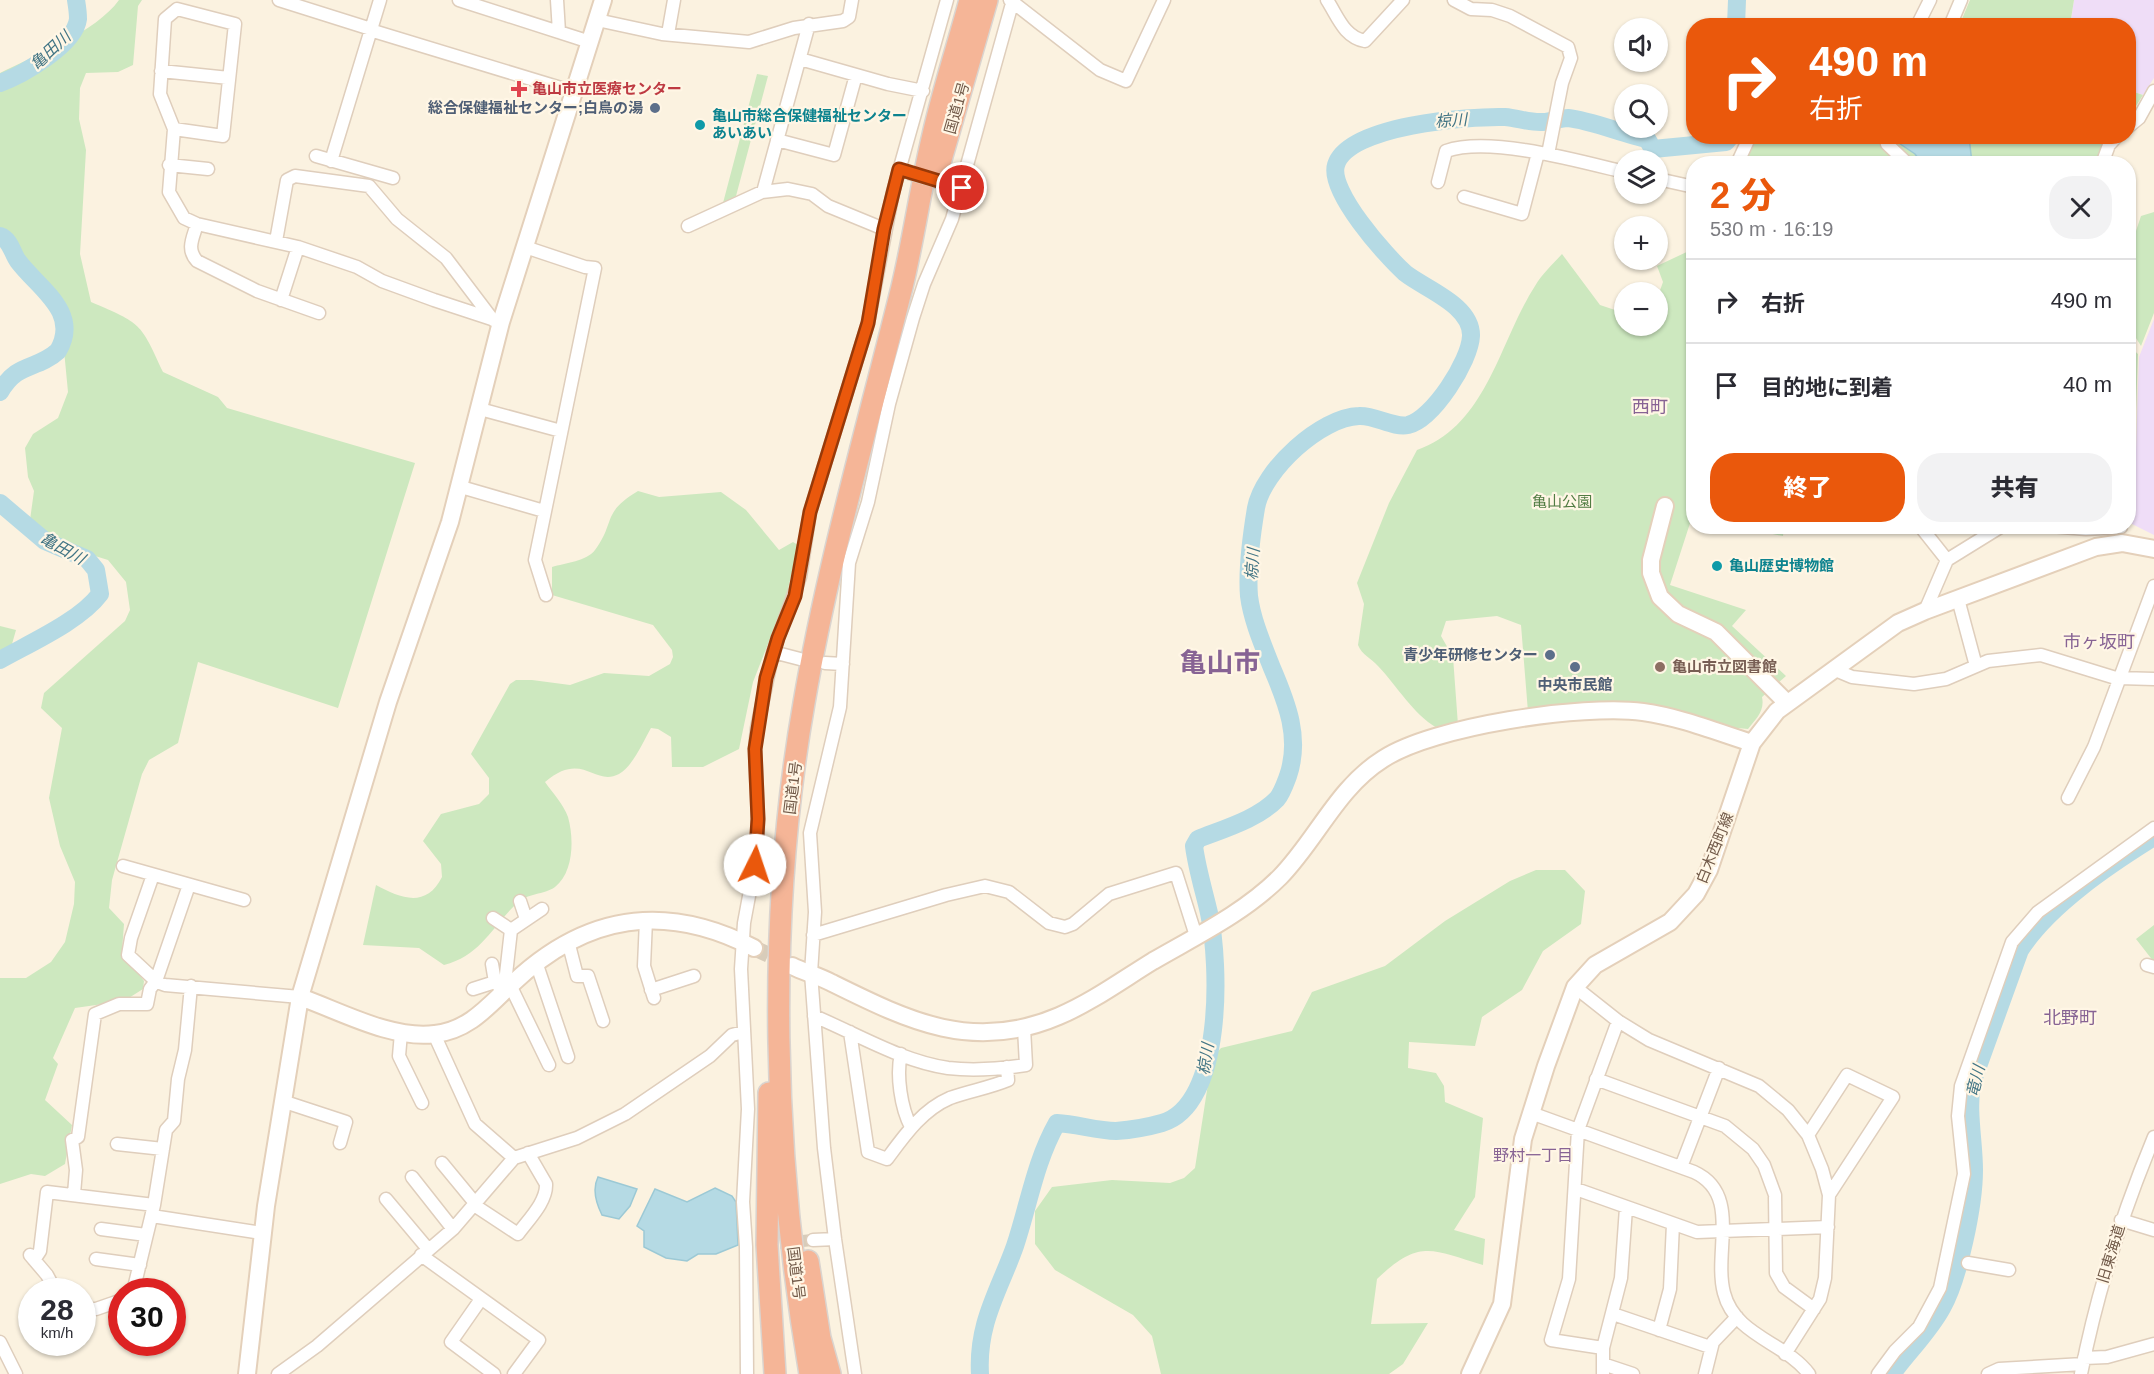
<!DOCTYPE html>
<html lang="ja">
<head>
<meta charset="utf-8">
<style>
	body { margin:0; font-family:Arial,"Noto Sans JP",sans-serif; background:#f2f2f3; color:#2b2b33; height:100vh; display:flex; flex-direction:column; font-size:22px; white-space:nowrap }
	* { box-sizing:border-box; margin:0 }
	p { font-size:20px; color:#7c7c81 }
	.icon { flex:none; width:33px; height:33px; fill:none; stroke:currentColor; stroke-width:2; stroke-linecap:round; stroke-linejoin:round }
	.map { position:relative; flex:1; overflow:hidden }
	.sheet { position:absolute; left:1686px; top:156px; width:450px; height:378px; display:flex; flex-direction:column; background:#fff; border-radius:24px; box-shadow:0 2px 4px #0004 }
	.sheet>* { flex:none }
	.top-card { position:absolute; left:1686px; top:18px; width:450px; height:126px; border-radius:24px; box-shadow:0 2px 4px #0004; background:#ea580c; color:#fff; overflow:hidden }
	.buttons { position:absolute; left:1614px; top:18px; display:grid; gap:12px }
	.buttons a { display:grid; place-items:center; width:54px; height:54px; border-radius:50%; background:#fff; box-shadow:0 2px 4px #0004; font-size:30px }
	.speed { position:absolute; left:18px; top:1278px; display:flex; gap:12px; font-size:30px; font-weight:700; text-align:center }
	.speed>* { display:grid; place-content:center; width:78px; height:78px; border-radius:50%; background:#fff; box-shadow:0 2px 4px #0004; line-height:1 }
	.speed small { font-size:15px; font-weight:400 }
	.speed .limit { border:9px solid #d22; background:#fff; color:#111 }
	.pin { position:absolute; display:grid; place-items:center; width:51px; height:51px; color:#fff; margin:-26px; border:3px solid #fff; border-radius:50%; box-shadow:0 2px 6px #0007 }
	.me { position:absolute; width:66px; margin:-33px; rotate:4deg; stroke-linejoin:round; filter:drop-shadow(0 0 4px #0008) }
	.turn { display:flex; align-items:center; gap:21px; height:126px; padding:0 24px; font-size:27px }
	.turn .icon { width:78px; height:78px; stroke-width:2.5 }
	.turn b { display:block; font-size:42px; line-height:51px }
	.round { display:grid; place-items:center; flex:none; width:63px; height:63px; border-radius:24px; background:#f2f2f3 }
	.head { display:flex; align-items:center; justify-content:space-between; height:102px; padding:0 24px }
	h1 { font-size:36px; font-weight:800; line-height:45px; color:#ea580c }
	.cta { display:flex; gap:12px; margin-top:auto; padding:12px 24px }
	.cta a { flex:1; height:69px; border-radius:24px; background:#ea580c; color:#fff; font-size:24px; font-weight:800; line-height:69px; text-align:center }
	.cta a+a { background:#f2f2f3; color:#2b2b33 }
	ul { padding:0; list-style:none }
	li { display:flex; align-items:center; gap:18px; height:84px; padding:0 24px; border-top:2px solid #e1e1e2 }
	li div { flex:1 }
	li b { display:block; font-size:22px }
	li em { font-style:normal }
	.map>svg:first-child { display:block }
</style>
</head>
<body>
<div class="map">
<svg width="2154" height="1374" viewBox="0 0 2154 1374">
	<rect width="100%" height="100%" fill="#fbf2e0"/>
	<path fill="#efddf7" d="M2074 0H2154V78L2143 95 2131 91 2129 97 2128 26H2070Z
		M2154 319V535L2130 523 2135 481 2139 357Z"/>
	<path fill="#cde8bf" d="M119 0H142L138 6 133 65 118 72 86 73 80 88 79 119 86 150 80 254 91 302C142 324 140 322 163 372L218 397 227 408 415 463 338 708 198 662 178 743 149 760 142 774 112 880 109 908 124 924 122 951 144 981 143 989 124 1001 75 1008 53 1058 58 1064 45 1100 72 1125 65 1164 45 1176 31 1174 0 1184V978H26L51 962 65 942 74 904 75 882 60 846 49 798 62 728 41 708 44 693 125 621 130 610 126 582 108 560 50 542 30 520 34 491 28 477 25 448 33 434 58 418 68 392 61 319 7 245 0 242V73C36 55 96 32 119 0Z
		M1970 0H2074L2070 25 1959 26Z
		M757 74 768 76 736 196 723 203Z
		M2131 91 2143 95 2129 117Z
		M1754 137H2109L2097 163 1743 164Z
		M2154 212V313L2141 346 2129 327 2128 255 2141 216Z
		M1693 249V514L1670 585 1746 610 1732 626 1786 676 1762 697C1765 711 1756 719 1748 729L1738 728 1735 731 1693 717 1528 712 1521 625 1497 616 1446 621 1441 636 1453 657 1458 725 1437 728C1412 713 1398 687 1378 666 1371 658 1362 655 1358 645L1364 604 1357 583 1389 503 1417 450C1487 426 1499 342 1535 286 1542 274 1553 264 1562 254L1600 305 1624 313V326H1658V296L1663 282 1657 266Z
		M2128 345 2138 354 2135 439H2129Z
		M638 491 659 497 721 492 746 510 779 550 793 542 798 545 786 598 753 682 739 749 703 767H672L671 737 658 729 651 728C643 742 633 766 619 774 594 787 583 750 545 782 552 792 564 805 568 817 574 838 574 872 555 887 544 895 527 893 517 903 491 928 481 955 444 965L419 948 363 945 376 885C400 898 426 909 442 877L441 864 423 841 441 814 479 804 489 794V778L471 754 510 684 516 680H532L570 685 604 673 649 676 670 664 673 657 672 650 653 625 552 595V567C565 563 587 561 595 550 616 522 601 513 638 491Z
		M1738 527H1784L1783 536Z
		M0 626 16 630 12 644 0 652Z
		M1536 870H1565L1585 891 1581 924 1543 951 1522 990 1482 1017 1475 1046 1409 1042 1408 1068 1436 1073 1444 1086 1445 1102 1483 1118 1475 1197 1454 1230 1485 1239 1483 1265C1432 1250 1420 1238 1377 1279L1371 1324 1428 1323 1403 1364 1389 1374H1161L1152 1336 1133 1315 1055 1270 1035 1244V1211L1052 1187 1112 1180 1170 1183 1184 1178 1195 1168 1212 1058 1221 1048 1292 1031 1312 992 1385 966 1445 921 1510 881Z
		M2154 925V962L2136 939Z"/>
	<path fill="#b5dae4" stroke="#9cc9d5" stroke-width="1.5" d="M1890 137H1969L1972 163H1922L1915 154Z
		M598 1177 637 1189 630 1206 619 1219 602 1215C596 1203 592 1189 598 1177Z
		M715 1188 732 1196 736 1202 738 1245 716 1254H698L687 1261 666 1258 644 1247V1231L637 1226 655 1189 687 1202Z"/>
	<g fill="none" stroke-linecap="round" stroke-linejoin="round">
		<path stroke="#b5dae4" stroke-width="18" d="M1736 26 1737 0
			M0 83C22 75 75 45 78 19 78 13 77 6 76 0
			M0 236C11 240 12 253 18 261 38 288 81 312 58 351 36 371 18 361 0 392
			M0 503 45 541 87 559 96 570 100 594C80 621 30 643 0 660
			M980 1374C977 1323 999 1291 1015 1246 1029 1204 1035 1162 1057 1123 1077 1124 1097 1131 1116 1131 1130 1130 1148 1127 1162 1123 1224 1105 1220 964 1209 913 1204 891 1197 869 1194 846L1198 839C1223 829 1258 819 1277 799 1282 793 1285 784 1288 776 1301 738 1287 703 1272 668 1263 645 1252 620 1249 596 1247 571 1252 532 1256 508 1263 470 1321 417 1359 416 1375 415 1393 428 1408 425 1433 419 1470 361 1471 336 1472 305 1425 289 1405 273 1386 256 1328 191 1336 165 1348 125 1470 116 1505 117 1518 118 1530 123 1543 122 1551 122 1560 118 1568 118 1589 120 1624 134 1647 139L1653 149 1726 142 1731 136
			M1892 1374C1908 1352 1929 1332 1942 1308 1959 1278 1974 1205 1974 1170 1974 1141 1967 1112 1972 1083L2020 950C2049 905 2109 865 2154 837"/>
		<path stroke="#d8ccba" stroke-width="12" stroke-dasharray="12 6" stroke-linecap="butt" d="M762 1245 813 1240"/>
		<path stroke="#d8ccba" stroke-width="16" stroke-dasharray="16 8" stroke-linecap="butt" d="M754 948 788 964"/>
		<defs>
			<path id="street" d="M279 0 371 29
				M459 0 590 42
				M557 0 559 32
				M1010 0 1100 70 1126 81 1164 0
				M1327 0C1338 17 1344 37 1365 41L1403 0
				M1454 0 1471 9 1492 10 1510 16 1568 47 1571 58 1562 83 1548 154
				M597 20 662 34 749 42 794 28 843 21 849 17 852 0
				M1917 26 1930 0
				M1950 26 1961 0
				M370 30 574 92
				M668 34 674 0
				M800 59 888 84 923 91
				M161 71 229 78
				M2128 127 2139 118 2154 91
				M174 129 223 136 235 24 177 9 165 19 160 94 174 129 169 192 184 218 197 224 298 247 357 267 382 281 434 300 501 322
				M1885 136 1887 144 1908 164
				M777 140 834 155 856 75
				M316 156 393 178
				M331 161 380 0
				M1737 164 1750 136
				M2102 164 2109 145 2117 136
				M169 165 208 169
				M1658 179 1694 187
				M1438 182 1446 151C1490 136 1579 161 1624 172
				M763 192 809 24
				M1464 197 1522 214 1538 153
				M197 224C193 238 186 249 197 261L257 291 319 313
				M688 226 762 192 788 189 812 194 828 206 884 229
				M276 241 287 180 295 176 369 186 397 219 446 258 493 320
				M525 247 585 267 595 268 535 560 546 595
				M281 300 298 247
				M2128 349V484
				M480 409 561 431
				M461 487 544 511
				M1920 526 1947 560
				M2051 526 2086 529 2121 527
				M1958 599 1976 666
				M1925 611 1947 560 2002 526
				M773 652 800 659
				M825 663 843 664
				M1833 669 1852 677 1914 684 1946 679 1988 661 2041 655 2119 679
				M2119 678 2154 679
				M2068 798 2094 747 2154 586
				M123 866 244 900
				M153 875 131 938 128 955 157 982 165 985 300 997
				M520 901 526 919
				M493 918 511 930
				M646 920 644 966 654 998
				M813 935 946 895 985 886 1009 892 1049 923 1065 927 1073 924 1109 894 1176 873 1196 936
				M568 941 577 976H588L603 1021
				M536 962 568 1057
				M492 964 495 982
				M2147 965 2154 967
				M510 985 549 1065
				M1575 987 1618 1021 1649 1040 1759 1086 1788 1110 1808 1135 1822 1169 1829 1195 1825 1278 1820 1299 1785 1354
				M473 989 495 982 504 992
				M651 990 694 976
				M504 992 511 930 542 909
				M814 1016C857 1034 901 1061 948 1068 974 1071 1000 1069 1026 1065L1024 1028
				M850 1032 868 1152 887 1159C904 1136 922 1110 950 1098 969 1091 989 1088 1008 1080L1007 1067
				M401 1033 399 1056 422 1103
				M434 1034 475 1124 514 1158
				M901 1054C896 1075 901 1108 911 1127
				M1596 1079 1725 1126 1753 1149 1764 1165 1775 1195 1776 1273 1784 1287 1814 1309
				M282 1101 346 1122 340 1143
				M1531 1113 1694 1172C1742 1194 1713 1252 1724 1293 1735 1336 1785 1342 1809 1374
				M1808 1135 1847 1075 1893 1097 1829 1195
				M117 1144 163 1149
				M442 1163 475 1203
				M1681 1167 1719 1068
				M412 1177 453 1229
				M1576 1189 1697 1232 1828 1227
				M74 1194 76 1170 72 1140 78 1137 95 1014 119 1004H147L150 989 156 981 189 885
				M386 1199 428 1249
				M474 1205 518 1234C528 1220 547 1202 546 1184L528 1153
				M152 1216 262 1233
				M2121 1220 2154 1230
				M101 1229 146 1235
				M813 1240 835 1239
				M30 1255 47 1275 56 1292
				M421 1255 539 1340 514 1374
				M96 1259 140 1265
				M34 1260 40 1251 47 1192 154 1205
				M1968 1263 2009 1270
				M133 1292 154 1205 166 1130 174 1121 178 1079 185 1050 191 986
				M481 1299 451 1342 494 1374
				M82 1309H96L122 1300
				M1613 1314 1710 1347
				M1659 1330 1670 1289 1673 1224
				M0 1342 16 1374
				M1603 1348 1551 1340 1569 1279 1578 1130 1618 1021
				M2084 1358 2107 1357 2154 1344
				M1603 1364 1633 1374
				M278 1374 317 1346 453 1229 514 1158 577 1138 625 1114 710 1056 732 1035 743 1032
				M747 1374 746 1247 743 1202 748 1109 741 969 744 923 757 853 758 819 755 749 757 728 773 652 800 577 810 512 868 323 893 192 947 0
				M855 1374 835 1239 824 1148 811 973 815 912 810 833 840 707 849 563 868 502 889 404 913 318 924 284 952 219 1013 0
				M1603 1374V1348L1621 1278 1626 1208
				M1705 1374 1713 1342 1737 1317
				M1878 1374 1895 1351 1919 1327 1940 1288 1964 1174 1958 1116 1961 1086 2012 942 2038 912 2154 828
				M1988 1374 1999 1369 2083 1364
				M2081 1374C2097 1292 2122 1214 2154 1137"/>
			<path id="secondary" d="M1665 506 1651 560V573L1660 597 1678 614 1716 632 1786 702
				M792 966C804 972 819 976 832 983 909 1021 973 1053 1059 1016 1092 1002 1122 980 1153 961 1196 936 1244 913 1280 877 1317 839 1337 788 1383 759 1433 726 1583 704 1643 712 1680 717 1717 732 1752 743
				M300 997C340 1011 392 1040 435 1034 470 1030 489 1005 513 983 586 914 665 902 754 948
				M247 1374 266 1206 300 997 388 702 450 522 501 322 603 0
				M1470 1374 1502 1304 1523 1139 1546 1066 1575 987 1595 965 1670 922 1696 894 1709 870 1752 743 1777 711 1898 623 1925 611 2096 547 2122 543 2154 549"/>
			<path id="highway" d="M936 177 987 0
				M769 1093 767 1245 775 1374
				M808 1261 820 1338 830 1374
				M810 1374C773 1158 766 919 804 703 828 562 868 425 902 287 914 237 921 185 933 135 943 90 958 45 970 0"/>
		</defs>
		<use href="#street" stroke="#dfcebc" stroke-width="15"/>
		<use href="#secondary" stroke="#e4d0ba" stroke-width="20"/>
		<use href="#highway" stroke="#dad4cf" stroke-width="24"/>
		<use href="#street" stroke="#fff" stroke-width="12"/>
		<use href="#secondary" stroke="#fff" stroke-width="16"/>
		<use href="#highway" stroke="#f5b597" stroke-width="21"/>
		<defs>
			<path id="street-bridge" d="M909 173 956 186"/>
		</defs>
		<use href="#street-bridge" stroke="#dfcebc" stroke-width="15" stroke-linecap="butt"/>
		<use href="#street-bridge" stroke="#fff" stroke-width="12"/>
	</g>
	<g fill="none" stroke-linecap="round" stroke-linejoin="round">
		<defs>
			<path id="route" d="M755 865 758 819 755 749 766 678 778 638 795 596 810 512 868 323 884 229 899 169 962 188"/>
		</defs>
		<use href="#route" stroke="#983908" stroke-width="15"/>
		<use href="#route" stroke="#ea580c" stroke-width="10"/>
	</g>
	<path fill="#e0444e" stroke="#fff6e5" stroke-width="2" d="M516 80h6v6h6v6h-6v6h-6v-6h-6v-6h6z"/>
	<g fill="#5c6f8a" stroke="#fff6e5" stroke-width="2">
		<circle cx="655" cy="108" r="6"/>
		<circle cx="1550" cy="655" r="6"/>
		<circle cx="1575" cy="667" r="6"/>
	</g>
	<g fill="#0f9aa8" stroke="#fff6e5" stroke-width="2">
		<circle cx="700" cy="125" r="6"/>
		<circle cx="1717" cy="566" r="6"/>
	</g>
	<circle fill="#8d6e63" stroke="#fff6e5" stroke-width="2" cx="1660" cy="667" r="6"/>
	<g text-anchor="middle" stroke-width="4.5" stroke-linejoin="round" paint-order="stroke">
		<g font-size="15" font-weight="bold" fill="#be3a42" stroke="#fff6e5" text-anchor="start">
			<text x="532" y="94">亀山市立医療センター</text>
		</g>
		<g font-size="15" font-weight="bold" fill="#4e5e75" stroke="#fff6e5" text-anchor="end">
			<text x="643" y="113">総合保健福祉センター;白鳥の湯</text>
			<text x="1538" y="660">青少年研修センター</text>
			<text x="1575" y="690" text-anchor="middle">中央市民館</text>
		</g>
		<g font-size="15" fill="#715948" stroke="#fff6e5">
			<text transform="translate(957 108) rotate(-74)" y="5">国道1号</text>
			<text transform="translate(793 788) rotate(-83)" y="5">国道1号</text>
			<text transform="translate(1715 848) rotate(-68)" y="5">白木西町線</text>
			<text transform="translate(2111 1254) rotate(-73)" y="5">旧東海道</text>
			<text transform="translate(796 1273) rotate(83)" y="5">国道1号</text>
		</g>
		<g font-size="15" font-weight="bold" fill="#0d838f" stroke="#fff6e5" text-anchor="start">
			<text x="712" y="121">亀山市総合保健福祉センター<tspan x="712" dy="17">あいあい</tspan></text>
			<text x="1729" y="571">亀山歴史博物館</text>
		</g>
		<g font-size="15" fill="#517c43" stroke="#fff6e5">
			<text x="1562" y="507">亀山公園</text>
		</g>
		<g font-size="15" font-weight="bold" fill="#785e54" stroke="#fff6e5" text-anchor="start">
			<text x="1672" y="672">亀山市立図書館</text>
		</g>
		<g font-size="16" font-style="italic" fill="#427585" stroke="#fff6e5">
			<text transform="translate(50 50) rotate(-43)" y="6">亀田川</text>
			<text transform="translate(1451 120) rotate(-4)" y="6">椋川</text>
			<text transform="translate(63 548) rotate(29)" y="6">亀田川</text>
			<text transform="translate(1252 564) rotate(-86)" y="6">椋川</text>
			<text transform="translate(1205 1059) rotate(-81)" y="6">椋川</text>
			<text transform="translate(1975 1081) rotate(-76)" y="6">竜川</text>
		</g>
		<g font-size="16" fill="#876394" stroke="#fff6e5">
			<text x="1533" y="1161">野村一丁目</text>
		</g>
		<g font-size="18" fill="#876394" stroke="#fff6e5">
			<text x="1650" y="413">西町</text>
			<text x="2099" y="648">市ヶ坂町</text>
			<text x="2070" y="1024">北野町</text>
		</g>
		<g font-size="27" font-weight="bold" fill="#876394" stroke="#fff6e5">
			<text x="1220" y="672">亀山市</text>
		</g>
	</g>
</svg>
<div class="buttons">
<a><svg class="icon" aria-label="sound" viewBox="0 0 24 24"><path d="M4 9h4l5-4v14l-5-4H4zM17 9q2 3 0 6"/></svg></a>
<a><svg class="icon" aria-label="search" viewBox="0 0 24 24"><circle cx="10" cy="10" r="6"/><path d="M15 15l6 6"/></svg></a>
<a><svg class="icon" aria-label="layers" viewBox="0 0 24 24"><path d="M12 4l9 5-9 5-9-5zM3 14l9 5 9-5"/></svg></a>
<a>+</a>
<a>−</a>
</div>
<div class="speed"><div>28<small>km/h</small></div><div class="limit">30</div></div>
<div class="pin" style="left:962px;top:188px;background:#d93025"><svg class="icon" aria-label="arrive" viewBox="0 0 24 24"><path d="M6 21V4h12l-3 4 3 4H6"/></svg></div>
<svg class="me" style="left:755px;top:865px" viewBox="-20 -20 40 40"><circle r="19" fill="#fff"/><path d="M0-13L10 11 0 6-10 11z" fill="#ea580c"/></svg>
<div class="top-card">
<div class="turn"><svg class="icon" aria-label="right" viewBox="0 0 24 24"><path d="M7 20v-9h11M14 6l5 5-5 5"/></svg><div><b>490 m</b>右折</div></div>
</div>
<section class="sheet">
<div class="head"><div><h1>2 分</h1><p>530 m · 16:19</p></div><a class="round"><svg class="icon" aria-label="close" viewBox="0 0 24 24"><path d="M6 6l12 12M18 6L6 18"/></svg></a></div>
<ul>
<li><svg class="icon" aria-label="right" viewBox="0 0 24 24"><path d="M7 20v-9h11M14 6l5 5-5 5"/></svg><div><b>右折</b></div><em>490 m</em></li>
<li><svg class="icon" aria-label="arrive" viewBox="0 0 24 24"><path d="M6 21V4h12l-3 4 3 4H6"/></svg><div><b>目的地に到着</b></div><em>40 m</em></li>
</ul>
<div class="cta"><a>終了</a><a>共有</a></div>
</section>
</div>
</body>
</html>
